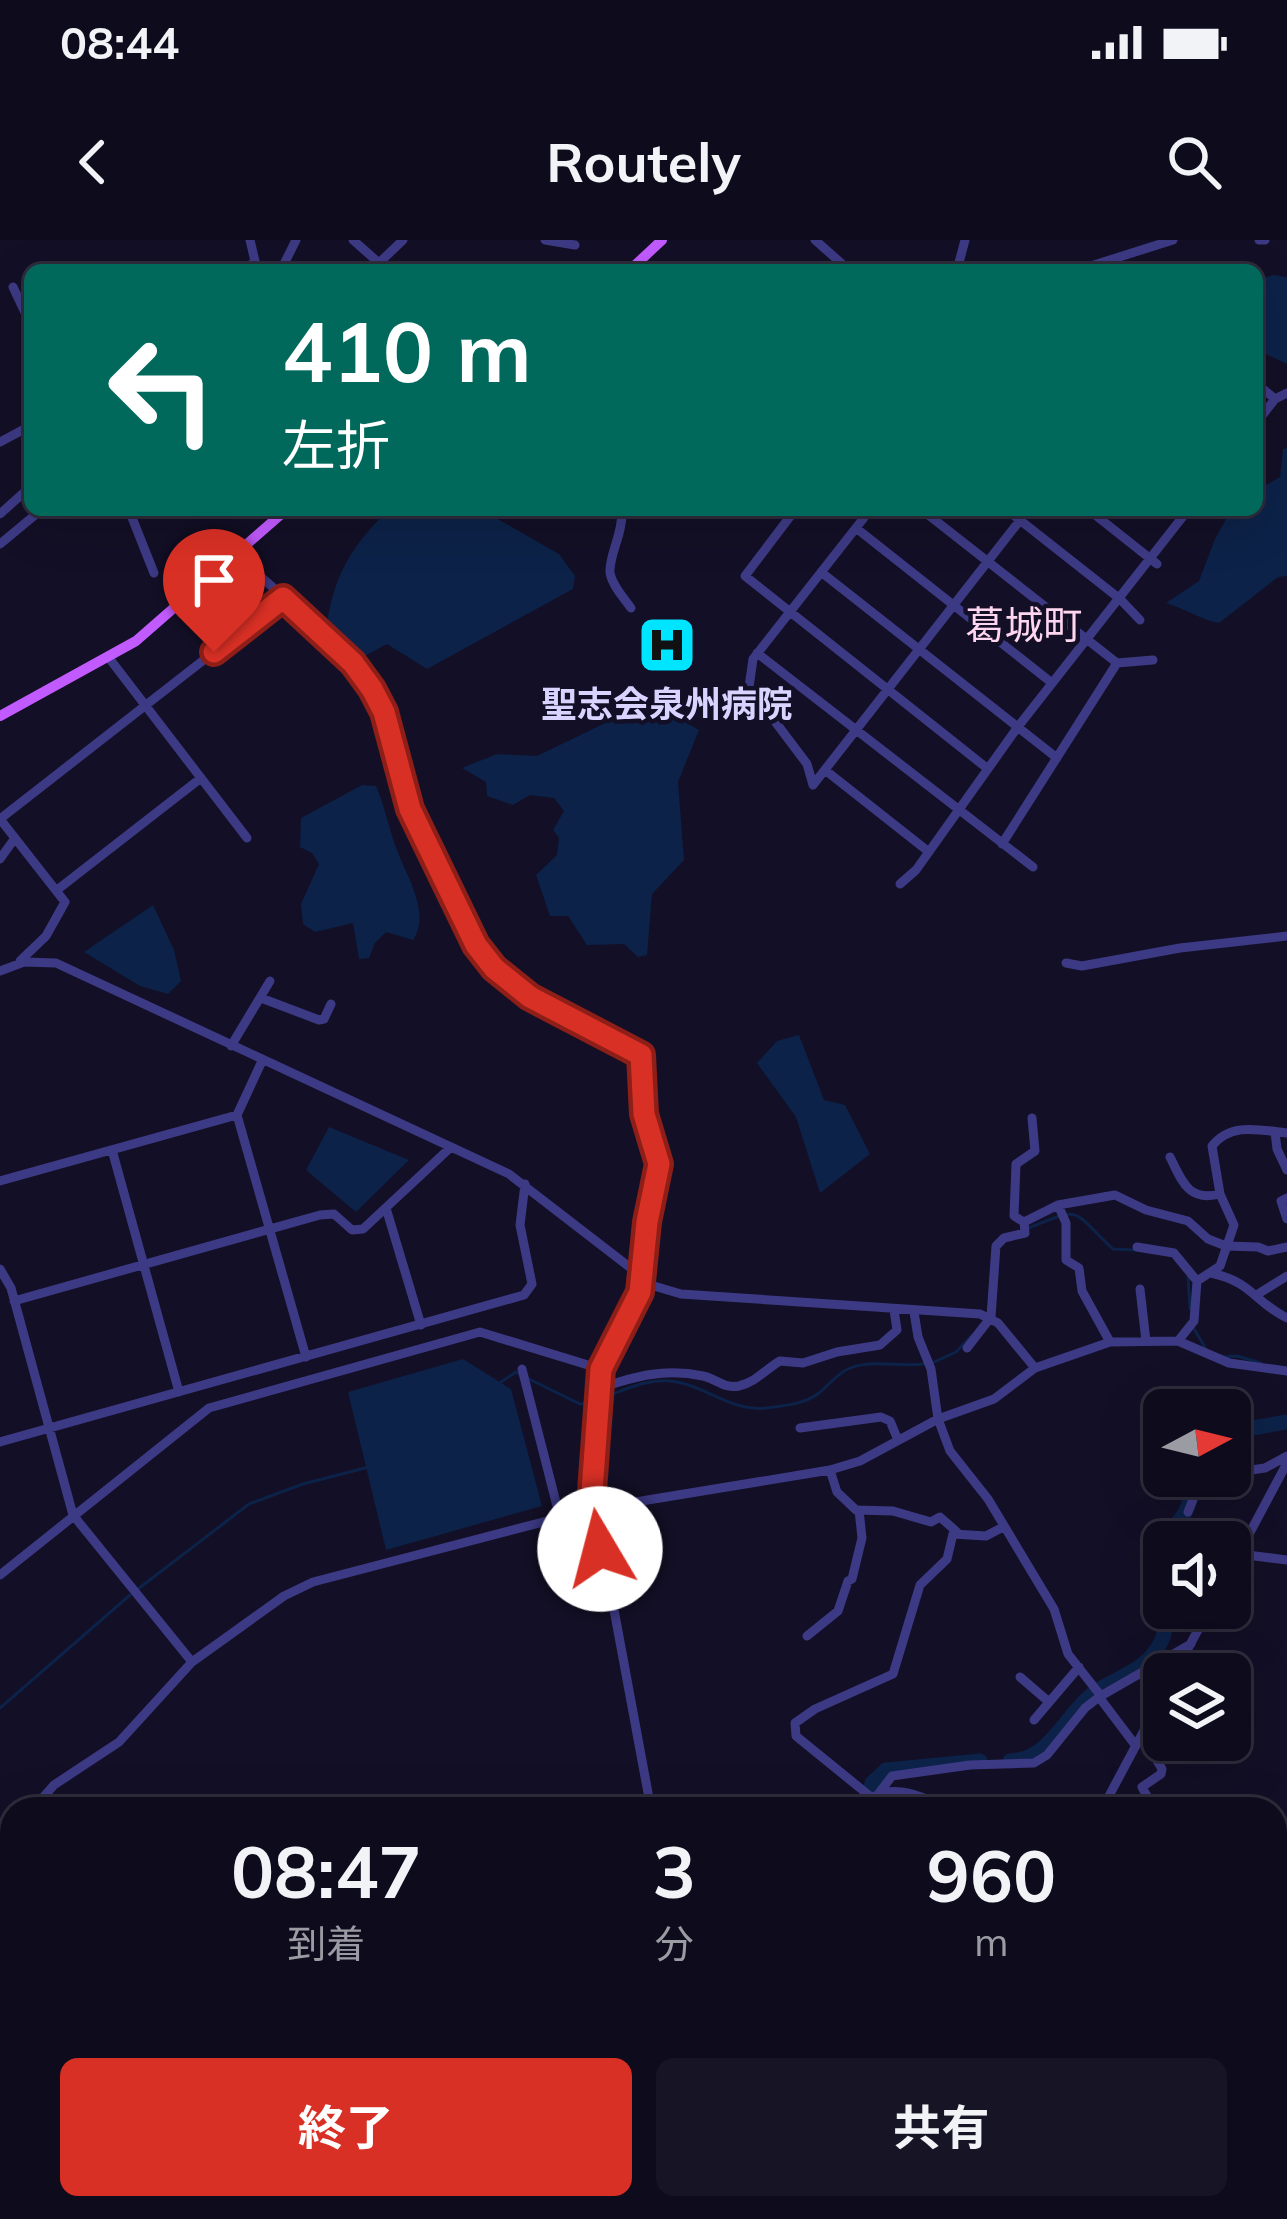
<!DOCTYPE html>
<html lang="ja">
<head>
<meta charset="utf-8">
<style>
	body { margin:0; font-family:Mulish,"Noto Sans JP",sans-serif; background:#171425; color:#f1f3f6; height:100vh; display:flex; flex-direction:column; font-size:45px; white-space:nowrap }
	* { box-sizing:border-box; margin:0 }
	p { font-size:39px; color:#9b9ba3 }
	.icon { flex:none; width:66px; height:66px; fill:none; stroke:currentColor; stroke-width:2; stroke-linecap:round; stroke-linejoin:round }
	.map { position:relative; flex:1; overflow:hidden }
	.side { position:absolute; left:0px; top:1557px; width:1287px; height:423px; display:flex; flex-direction:column; background:#0e0b1c; border-radius:36px 36px 0 0; box-shadow:0 12px 48px #0002,0 0 0 3px #2e2b3b }
	.side>* { flex:none }
	.hud { position:absolute; left:24px; top:24px; width:1239px; height:252px; border-radius:18px; box-shadow:0 12px 48px #0002,0 0 0 3px #2e2b3b; background:#00695c; color:#fff; overflow:hidden }
	.needle { width:78px; rotate:83deg }
	.fabs { position:absolute; left:1143px; top:1149px; display:grid; gap:24px }
	.fabs a { display:grid; place-items:center; width:108px; height:108px; border-radius:18px; background:#0e0b1c; box-shadow:0 12px 48px #0002,0 0 0 3px #2e2b3b; font-size:60px }
	.pin { position:absolute; display:grid; place-items:center; width:102px; height:102px; color:#fff; margin:-123px -51px; border-radius:50% 50% 50% 0; rotate:-45deg; box-shadow:0 0 12px #0007 }
	.pin .icon { rotate:45deg }
	.me { position:absolute; width:132px; margin:-66px; rotate:352deg; stroke-linejoin:round; filter:drop-shadow(0 0 9px #0008) }
	.turn { display:flex; align-items:center; gap:42px; height:252px; padding:0 60px; font-size:54px }
	.turn .icon { width:156px; height:156px; stroke-width:2.5 }
	.turn b { display:block; font-size:84px; line-height:102px }
	.eta { display:flex; justify-content:space-evenly; align-items:center; height:204px; text-align:center }
	.eta b { font-size:72px; font-weight:700; line-height:84px }
	.primary-button { display:flex; gap:24px; margin-top:auto; padding:24px 60px }
	.primary-button a { flex:1; height:138px; border-radius:18px; background:#d93025; color:#fff; font-size:48px; font-weight:700; line-height:138px; text-align:center }
	.primary-button a+a { background:#171425; color:#f1f3f6 }
	.status { display:flex; justify-content:space-between; align-items:center; height:84px; padding:0 60px; background:#0e0b1c; direction:ltr }
	.status svg { height:33px; fill:currentColor }
	header { display:flex; justify-content:space-between; align-items:center; height:156px; padding:0 60px; background:#0e0b1c; font-size:54px; font-weight:700 }
	.map>svg:first-child { display:block }
</style>
</head>
<body>
<div class="status"><b>08:44</b><svg viewBox="0 0 49 12"><path d="M0 12V9h3v3zM5 12V6h3v6zM10 12V3h3v9zM15 12V0h3v12zM26 1h20v11H26zM47 4h2v5h-2z"/></svg></div>
<header><svg class="icon" aria-label="back" viewBox="0 0 24 24"><path d="M15 5l-7 7 7 7"/></svg>Routely<svg class="icon" aria-label="search" viewBox="0 0 24 24"><circle cx="10" cy="10" r="6"/><path d="M15 15l6 6"/></svg></header>
<div class="map">
<svg width="1287" height="1979" viewBox="0 0 1287 1979">
	<rect width="100%" height="100%" fill="#130f26"/>
	<path fill="#12302f" d="M897 1554 939 1569H870L873 1561Z
		M562 1968H878L872 1979H541Z"/>
	<path fill="#0c2248" d="M1273 35 1287 37V124L1257 110V40Z
		M1287 208V336L1278 337 1219 383C1199 379 1186 369 1166 363L1199 341 1215 299 1231 270H1257V250L1280 237 1283 209Z
		M388 270H482L559 314 575 336 573 349 427 429 387 404 363 417 327 383C335 333 352 306 388 270Z
		M661 456 682 480 699 490 678 542 684 620 652 654 647 715 638 717 624 704 587 705 568 676H550L536 635 557 615 559 598 553 590 564 571 554 558 530 555 513 565 487 556 486 542 462 528 497 514 537 516Z
		M362 545 376 546C385 567 389 589 397 610 407 637 431 673 413 700L386 692 375 703 369 718 359 719 353 683 315 692 303 684 301 664 319 624 312 613 300 607 301 578Z
		M153 665 174 710 181 741 168 754 140 746 84 712Z
		M799 795 824 860 845 865 870 914 820 953 796 877 757 823 777 801Z
		M329 887 409 920 356 972 306 930Z
		M463 1119 511 1149 542 1266 386 1310 348 1152Z"/>
	<g fill="none" stroke-linecap="round" stroke-linejoin="round">
		<path stroke="#0c2248" stroke-width="3" d="M1026 989C1084 966 1069 968 1113 1009L1135 1010
			M1188 1037 1190 1069
			M1194 1089 1205 1107
			M1223 1117 1237 1116 1261 1123
			M932 1123 956 1112 972 1095
			M529 1139 580 1164C611 1159 637 1138 670 1141 704 1144 730 1172 766 1168 784 1166 805 1164 819 1153 829 1145 837 1134 848 1129 869 1119 900 1127 923 1124
			M498 1144 516 1132 521 1135
			M138 1349 249 1264 303 1244 369 1227
			M0 1468 130 1355
			M575 1968 581 1979"/>
		<path stroke="#0c2248" stroke-width="15" d="M1230 1192 1287 1182
			M1164 1363C1125 1280 1195 1310 1192 1236
			M1010 1521C1053 1519 1065 1472 1097 1451 1115 1439 1141 1431 1154 1413 1165 1399 1167 1386 1165 1368
			M867 1569 872 1543 886 1530 980 1521
			M531 1979 551 1968"/>
		<path stroke="#3d3a85" stroke-width="9" d="M250 0 257 30
			M353 0 379 23 403 0
			M545 0 575 5
			M815 0 849 30
			M1259 0H1265
			M191 30H229L254 24
			M281 30 296 0
			M957 30 965 0
			M1078 30 1173 0
			M13 47 30 83
			M1257 144 1275 159
			M1257 182 1275 159 1287 153
			M0 202 30 186
			M129 270 154 333
			M622 270C623 294 609 315 610 332 611 344 624 358 631 368
			M795 270 745 336 988 529
			M922 270 1117 423 1153 420
			M1007 270 1120 359 1140 380
			M1089 270 1157 324
			M0 274 30 247
			M856 288 1052 443
			M0 304 41 270
			M236 315C279 355 342 400 372 450 390 480 393 514 402 546 418 598 457 686 493 726 534 771 595 780 642 815L644 874 659 924 647 982 640 1051 601 1129 592 1251 651 1569
			M821 332 1057 518
			M757 413 1033 627
			M109 418 247 598
			M825 530 929 612
			M813 545 1028 270
			M813 545 807 524 749 447 753 419 870 270
			M0 579 283 358
			M0 579 65 662 46 696 20 721
			M1002 604 1117 423
			M0 619 15 598
			M900 644 916 630 1017 488 1188 270
			M57 650 201 538
			M1066 723 1082 726 1180 708 1287 696
			M0 731 24 722 56 723 509 934 654 1046 681 1054 980 1074 998 1083 1035 1128
			M261 758 319 780 324 779 331 764
			M231 806 270 741
			M262 821 237 875 306 1117
			M1275 892 1277 909 1287 930
			M112 910 179 1152
			M1170 917C1182 941 1188 962 1220 954
			M0 941 237 875
			M1287 958 1281 961 1287 979
			M1058 965 1066 983V1020L1079 1028 1082 1051 1110 1102
			M386 968 421 1085
			M1024 982 1058 965 1115 955 1146 970 1188 981 1208 999 1226 1006 1258 1007 1268 1011 1287 1007
			M1137 1007 1174 1013 1197 1041
			M0 1029 11 1048 73 1275 192 1422
			M1211 1033C1253 1042 1254 1062 1287 1078
			M1140 1049 1146 1101
			M1258 1054 1287 1036
			M14 1061 320 975 334 974 352 990 363 989 451 907
			M914 1072 918 1097 931 1129 938 1179 950 1211 988 1259 1054 1369 1068 1414 1101 1456
			M1178 1101 1194 1081 1197 1041 1220 1026 1234 985 1220 954 1212 906C1231 882 1259 890 1287 893
			M967 1108 991 1077 996 1006 1004 998 1025 993 1024 982 1014 976 1016 924 1035 911 1032 878
			M522 1129 560 1278
			M600 1148C636 1136 665 1128 703 1136 717 1139 724 1149 739 1146 756 1142 766 1129 780 1121L803 1123 837 1112 880 1105 897 1090 894 1070
			M800 1188 881 1177 890 1181 898 1200
			M0 1202 524 1055 532 1044 520 985 525 944
			M830 1230 837 1252 856 1270 893 1271 931 1282 940 1277 957 1292
			M1230 1233 1265 1228 1287 1216
			M1188 1272 1198 1247 1215 1236
			M1239 1314 1287 1320
			M1230 1330 1287 1223
			M0 1335 209 1168 480 1092 601 1129
			M807 1396 838 1371 848 1341 852 1339 862 1298 859 1270
			M1174 1434 1210 1368
			M1020 1437 1049 1462
			M1099 1457 1136 1506
			M1034 1480 1079 1427
			M1142 1495 1162 1529 1161 1534 1142 1547 1154 1569
			M879 1553 892 1536 970 1525 1034 1523 1047 1515 1085 1468 1099 1457 1191 1404
			M871 1557 796 1496 795 1483 815 1469 893 1434 920 1345 947 1319 953 1294 986 1296 1003 1287
			M33 1569 54 1545 119 1502 192 1422 284 1356 313 1342 593 1269 830 1230 860 1221 938 1179 994 1159 1035 1128 1110 1102 1178 1101 1229 1123 1287 1131
			M858 1569C887 1538 917 1555 951 1569
			M1102 1569 1164 1453
			M0 1626 12 1605
			M500 1979 511 1968
			M882 1979 888 1968"/>
		<path stroke="#c25bff" stroke-width="10" d="M630 30 662 0
			M0 476 136 401 286 270"/>
	</g>
	<g fill="none" stroke-linecap="round" stroke-linejoin="round">
		<defs>
			<path id="route" d="M214 412 283 358 353 423 372 449 384 472 410 569 476 705 494 728 530 757 641 815 644 874 659 924 647 982 640 1052 601 1129 592 1251 600 1309"/>
		</defs>
		<use href="#route" stroke="#8d1f18" stroke-width="30"/>
		<use href="#route" stroke="#d93025" stroke-width="21"/>
	</g>
	<defs>
		<symbol id="hospital-square" viewBox="-11 -11 22 22"><rect x="-9" y="-9" width="18" height="18" rx="4" fill="#00e5ff" stroke="#130f26"/><path d="M-5-5h3v3.5h4V-5h3V5h-3V1.5h-4V5h-3Z" fill="#111"/></symbol>
	</defs>
	<g fill-rule="evenodd">
		<use href="#hospital-square" x="634" y="372" width="66" height="66"/>
	</g>
	<g text-anchor="middle" stroke-width="9" stroke-linejoin="round" paint-order="stroke">
		<g font-size="36" font-weight="bold" fill="#d9d4ff" stroke="#130f26">
			<text x="667" y="477">聖志会泉州病院</text>
		</g>
		<g font-size="39" fill="#ffd6f0" stroke="#130f26">
			<text x="1024" y="399">葛城町</text>
		</g>
	</g>
</svg>
<div class="fabs">
<a><svg class="needle" viewBox="-14 -14 28 28"><path d="M0-13l5 13h-10z" fill="#e53935"/><path d="M0 13l5-13h-10z" fill="#9b9ba3"/></svg></a>
<a><svg class="icon" aria-label="sound" viewBox="0 0 24 24"><path d="M4 9h4l5-4v14l-5-4H4zM17 9q2 3 0 6"/></svg></a>
<a><svg class="icon" aria-label="layers" viewBox="0 0 24 24"><path d="M12 4l9 5-9 5-9-5zM3 14l9 5 9-5"/></svg></a>
</div>
<div class="pin" style="left:214px;top:412px;background:#d93025"><svg class="icon" aria-label="arrive" viewBox="0 0 24 24"><path d="M6 21V4h12l-3 4 3 4H6"/></svg></div>
<svg class="me" style="left:600px;top:1309px" viewBox="-20 -20 40 40"><circle r="19" fill="#fff"/><path d="M0-13L10 11 0 6-10 11z" fill="#d93025"/></svg>
<div class="hud">
<div class="turn"><svg class="icon" aria-label="left" viewBox="0 0 24 24"><path d="M17 20v-9H6M10 6l-5 5 5 5"/></svg><div><b>410 m</b>左折</div></div>
</div>
<section class="side">
<div class="eta">
<div><b>08:47</b><p>到着</p></div>
<div><b>3</b><p>分</p></div>
<div><b>960</b><p>m</p></div>
</div>
<div class="primary-button"><a>終了</a><a>共有</a></div>
</section>
</div>
</body>
</html>
